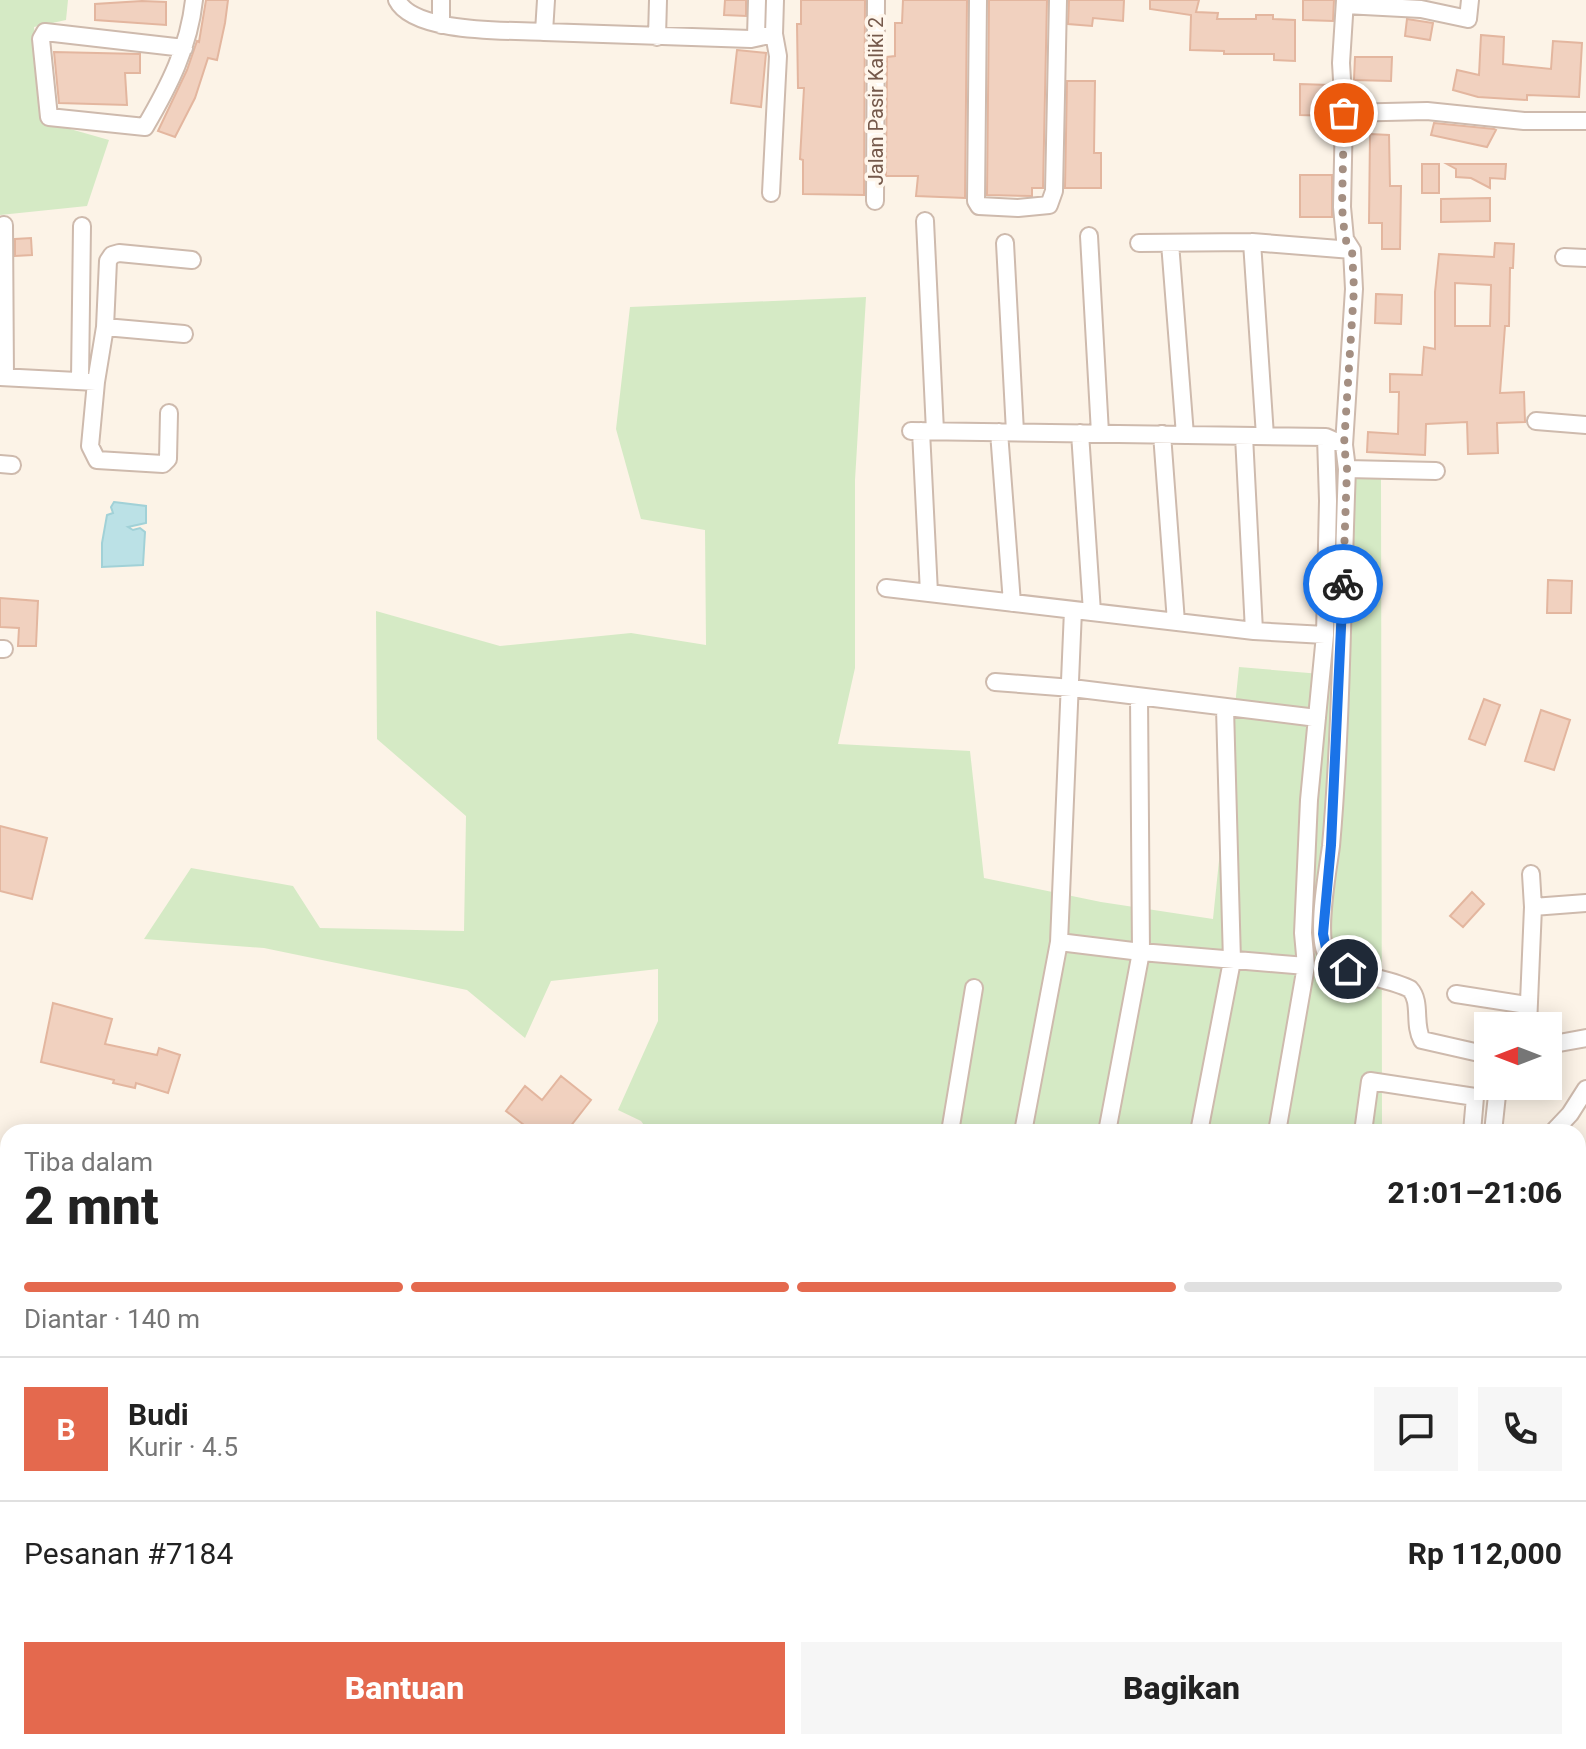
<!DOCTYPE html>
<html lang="id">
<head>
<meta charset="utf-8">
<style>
  :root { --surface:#fff; --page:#f6f6f6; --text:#222; --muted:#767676; --line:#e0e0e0; --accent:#e4694e }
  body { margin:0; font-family:Roboto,sans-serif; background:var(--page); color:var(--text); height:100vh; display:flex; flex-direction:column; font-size:30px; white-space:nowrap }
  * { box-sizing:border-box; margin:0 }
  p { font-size:26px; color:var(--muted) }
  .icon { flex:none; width:44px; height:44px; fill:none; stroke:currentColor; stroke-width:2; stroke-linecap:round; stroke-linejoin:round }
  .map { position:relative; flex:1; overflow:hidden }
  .sheet { position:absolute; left:0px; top:1124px; width:1586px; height:626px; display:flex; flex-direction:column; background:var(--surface); border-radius:24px 24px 0 0; box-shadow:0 4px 20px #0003 }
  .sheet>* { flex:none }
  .needle { width:52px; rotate:270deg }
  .controls { position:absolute; left:1474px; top:1012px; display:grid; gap:16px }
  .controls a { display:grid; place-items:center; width:88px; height:88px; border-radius:0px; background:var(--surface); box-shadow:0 4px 20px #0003; font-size:40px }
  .pin { position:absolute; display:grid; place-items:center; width:68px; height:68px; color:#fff; margin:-34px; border:4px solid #fff; border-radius:50%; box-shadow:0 2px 8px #0007 }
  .courier { position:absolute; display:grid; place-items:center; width:80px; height:80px; margin:-40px; border:6px solid #1a73e8; border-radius:50%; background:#fff; color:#222; box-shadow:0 2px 10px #0007 }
  .summary em { font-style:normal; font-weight:800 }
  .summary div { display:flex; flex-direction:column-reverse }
  .summary { display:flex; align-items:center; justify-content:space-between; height:136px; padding:0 24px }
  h1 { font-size:52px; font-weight:800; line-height:60px }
  .bar { display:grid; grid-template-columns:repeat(4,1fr); gap:12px 8px; align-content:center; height:96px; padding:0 24px }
  .bar i { height:10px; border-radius:6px; background:var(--line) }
  .bar .selected { background:var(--accent) }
  .bar p { grid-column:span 4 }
  .line { display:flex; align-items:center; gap:20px; padding:0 24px; border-top:2px solid var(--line) }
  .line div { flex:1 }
  .round { display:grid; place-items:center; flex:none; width:84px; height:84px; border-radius:0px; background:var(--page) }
  .cta { display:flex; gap:16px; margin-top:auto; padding:16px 24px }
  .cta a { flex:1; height:92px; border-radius:0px; background:var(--accent); color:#fff; font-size:32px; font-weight:800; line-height:92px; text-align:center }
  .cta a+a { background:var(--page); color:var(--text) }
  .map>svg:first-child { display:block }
  .green { fill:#d5eac5 }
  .water { fill:#bbe1e6; stroke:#a1d1d7; stroke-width:2 }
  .building { fill:#f1d1bf; stroke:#e3b69f; stroke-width:2; fill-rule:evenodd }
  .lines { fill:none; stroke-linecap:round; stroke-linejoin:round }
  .street-casing { stroke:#cebaad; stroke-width:20 }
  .street { stroke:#fff; stroke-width:16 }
  .done { stroke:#a48f82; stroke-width:8; stroke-dasharray:0 14.4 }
  .route { stroke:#1a73e8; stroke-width:10 }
  .labels { text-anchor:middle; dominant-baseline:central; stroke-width:7; stroke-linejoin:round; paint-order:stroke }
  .street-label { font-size:20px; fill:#75594b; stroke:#fff7ed }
</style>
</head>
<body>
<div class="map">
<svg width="1586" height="1749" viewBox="0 0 1586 1749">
  <rect width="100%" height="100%" fill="#fcf3e7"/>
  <path class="green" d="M0 0H68L66 20 34 27 42 121 109 140 87 206 0 215Z
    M866 297 855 480V668L838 744 970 751 984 878 1101 902 1213 919 1239 667 1321 674 1327 469 1381 477 1382 1132H649L641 1121 618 1110 658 1021V969L551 981 525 1038 467 990 264 948 144 939 191 868 293 886 320 928 464 931 466 816 377 739 376 611 500 646 631 633 706 645 705 530 641 519 616 429 630 307Z"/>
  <path class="water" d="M114 502 146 506V523L128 527 133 530 140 528 145 532 143 565 102 567V543L107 515 113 513 111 507Z"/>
  <path class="building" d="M206 0H228L225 23 217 60 208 58 195 98 175 137 158 131 187 70 197 41 199 42Z
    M725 0H746V16L724 15Z
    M801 0H865L864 195 803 194V160L800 159 804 88H798L797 24H801Z
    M903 0H967L965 198 916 196 918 176H886L887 57 895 56V23H902Z
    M989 0H1047L1043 188H1032V196L987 195Z
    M1069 0H1124L1123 21 1093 18 1092 26 1068 24Z
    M1150 0H1199L1196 12 1218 13 1217 19H1256V15H1273V19L1295 20V61L1274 60V54H1224V51L1190 50 1191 15 1150 9Z
    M1303 0H1334L1333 21 1303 20Z
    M142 1 166 2V25L95 20V4Z
    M1407 19 1433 23 1430 40 1405 36Z
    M1481 35 1504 37 1503 64 1551 69 1553 41 1582 43 1579 97 1527 95V100L1478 97 1453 90 1457 70 1479 75Z
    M737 50 766 53 761 107 731 103Z
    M54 52 140 54V73H125L127 105 59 103Z
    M1355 57H1392L1391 81 1354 80Z
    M1067 81H1095L1094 153H1101V188H1065Z
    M1300 84 1329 85V116L1300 115Z
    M1434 123 1494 129 1496 130 1487 147 1431 135Z
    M1370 134 1389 135 1390 186H1401L1400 249H1382V223H1369Z
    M1422 164H1439V193H1422Z
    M1447 164H1506L1505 179 1490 178V188L1471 178 1456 177V169Z
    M1300 175H1332V217H1300Z
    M1490 198V221L1441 222V199Z
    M31 238 32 255 15 256V239Z
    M1495 243 1514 244 1513 268H1510L1509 326H1505L1500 393 1524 392 1525 422 1497 423 1498 453 1468 454 1467 422 1426 424 1425 455 1367 452 1368 432 1398 434 1399 392H1390V374L1422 375 1424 347 1435 349V292L1439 254 1494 257ZM1455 283 1491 285 1490 326H1455Z
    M1376 294 1402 295 1401 324 1375 323Z
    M1548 580 1572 581 1571 613H1547Z
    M0 598 38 601 36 646H18L19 628 0 627Z
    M1484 699 1500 705 1485 745 1469 739Z
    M1541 710 1570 720 1554 770 1525 761Z
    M0 826 47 838 32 899 0 891Z
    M1472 892 1484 904 1463 927 1450 916Z
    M53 1003 112 1019 105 1044 157 1055 159 1048 180 1055 168 1093 136 1083 135 1088 113 1083 114 1080 41 1062Z
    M561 1076 591 1100 566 1132H533L506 1111 525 1086 542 1100Z"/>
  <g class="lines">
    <defs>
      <path id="street" d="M397 0C414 34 510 30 544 32L546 0
        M978 0 976 201 979 206 1018 208 1049 205 1054 191 1058 0
        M1345 0 1341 63 1344 113 1342 207 1345 239 1352 250 1354 289 1344 445 1347 469C1342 594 1342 721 1331 846 1328 869 1315 936 1327 955 1340 975 1389 977 1410 989 1422 1002 1413 1024 1422 1040L1488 1055
        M1345 5 1421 9 1468 19 1470 0
        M441 25V0
        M544 32 751 39 774 34 778 56 771 193
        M774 34 775 0
        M657 37 658 0
        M756 37 757 0
        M184 48 45 32 41 39 49 117 145 127C169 86 189 47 194 0
        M1344 113 1427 111 1524 121H1586
        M875 201 876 0
        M925 221 935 431
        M4 225 5 377
        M1089 236 1100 433
        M1252 242 1265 436
        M1005 243 1015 432
        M1139 243 1252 242 1352 250
        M1170 243 1185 435
        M1564 257 1586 258
        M105 327 184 334
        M0 377 96 382 105 327 108 261 112 255 119 253 192 260
        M80 380 82 226
        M96 382 90 446 97 460 163 464 168 459 169 413
        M1536 421 1586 425
        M911 431 1326 437
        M921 431 929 593
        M999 432 1012 603
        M1080 433 1092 612
        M1162 434 1176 622
        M1244 436 1254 631
        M0 464 12 465
        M1347 469 1436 471
        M886 588 1254 631 1325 635
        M1073 610 1059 942 1141 952 1306 966
        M0 649H4
        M995 682 1072 688 1317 718
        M1533 907 1586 903
        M1456 994 1527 1005
        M1528 1026 1533 907 1531 874
        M1548 1045 1586 1038
        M950 1132 974 988
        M1023 1132 1059 942
        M1107 1132 1141 952 1139 697
        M1199 1132 1232 961 1225 708
        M1277 1132 1306 966 1303 933 1309 800 1325 635 1328 501 1326 437 1344 445
        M1363 1132 1370 1081 1475 1097 1472 1132
        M1493 1132 1498 1086
        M1553 1132 1570 1114 1586 1089
        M0 1198 8 1197
        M1578 1309 1586 1310
        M0 1478 8 1479
        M0 1518 8 1516
        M1578 1657H1586
        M1578 1734H1581
        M290 1742 323 1746H328L332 1742
        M861 1742V1749
        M982 1742 990 1749
        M1369 1742 1381 1749
        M120 1749V1742
        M478 1749 480 1742
        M1346 1749 1355 1742
        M1524 1749 1525 1742"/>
    </defs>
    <use href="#street" class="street-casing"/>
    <use href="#street" class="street"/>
  </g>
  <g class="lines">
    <path class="done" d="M1343 584 1347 469 1344 445 1354 289 1352 250 1345 239 1342 207 1344 113"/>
    <path class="route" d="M1343 584 1331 845 1323 934 1328 957 1348 969"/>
  </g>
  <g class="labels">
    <g class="street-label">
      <text transform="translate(876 101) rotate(-90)">Jalan Pasir Kaliki 2</text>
    </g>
  </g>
</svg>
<div class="controls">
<a><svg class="needle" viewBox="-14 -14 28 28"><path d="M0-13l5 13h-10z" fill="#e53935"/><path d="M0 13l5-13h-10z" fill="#767676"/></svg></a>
</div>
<div class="pin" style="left:1344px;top:113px;background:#ea580c"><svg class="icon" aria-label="bag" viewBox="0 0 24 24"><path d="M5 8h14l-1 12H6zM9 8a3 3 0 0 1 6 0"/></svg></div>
<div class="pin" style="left:1348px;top:969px;background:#1f2937"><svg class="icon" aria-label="home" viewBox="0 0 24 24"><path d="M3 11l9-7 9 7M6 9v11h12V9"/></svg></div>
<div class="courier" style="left:1343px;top:584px"><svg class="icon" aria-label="bike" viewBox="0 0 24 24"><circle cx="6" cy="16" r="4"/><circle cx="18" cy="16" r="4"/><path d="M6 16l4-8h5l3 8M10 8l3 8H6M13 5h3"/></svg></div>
<section class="sheet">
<div class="summary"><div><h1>2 mnt</h1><p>Tiba dalam</p></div><em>21:01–21:06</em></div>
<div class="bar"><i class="selected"></i><i class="selected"></i><i class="selected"></i><i></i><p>Diantar · 140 m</p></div>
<div class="line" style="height:144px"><b class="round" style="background:var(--accent);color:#fff">B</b><div><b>Budi</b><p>Kurir · 4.5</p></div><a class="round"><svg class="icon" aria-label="chat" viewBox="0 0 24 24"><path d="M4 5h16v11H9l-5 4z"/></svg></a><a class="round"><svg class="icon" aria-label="phone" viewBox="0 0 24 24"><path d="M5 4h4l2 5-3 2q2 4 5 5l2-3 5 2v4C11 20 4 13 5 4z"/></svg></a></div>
<div class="line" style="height:104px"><div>Pesanan #7184</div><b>Rp 112,000</b></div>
<div class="cta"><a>Bantuan</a><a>Bagikan</a></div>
</section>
</div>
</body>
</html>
